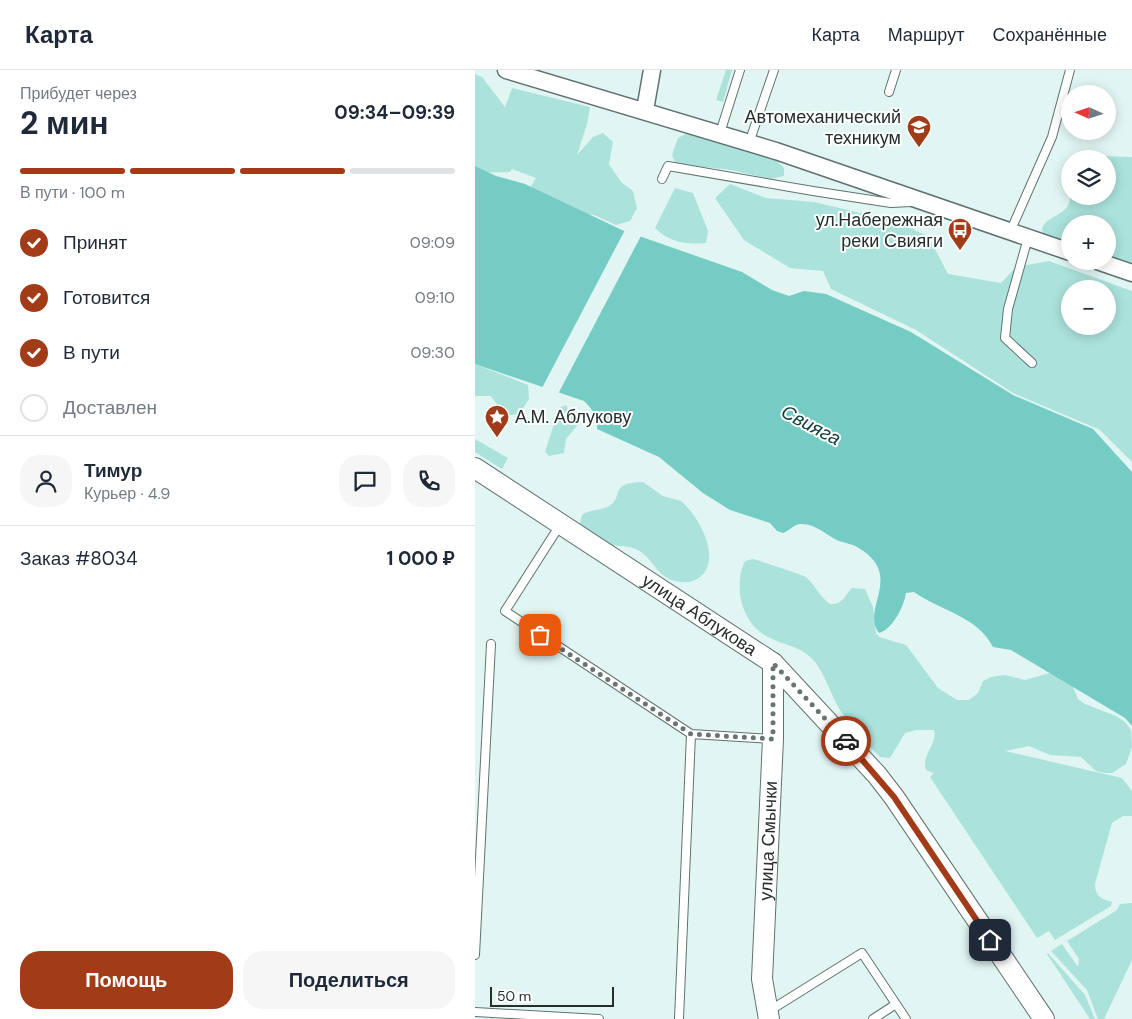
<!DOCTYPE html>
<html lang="ru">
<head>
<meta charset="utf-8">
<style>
  :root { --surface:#fff; --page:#f6f6f7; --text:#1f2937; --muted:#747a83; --line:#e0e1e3; --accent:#a23b18 }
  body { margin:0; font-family:"DM Sans",sans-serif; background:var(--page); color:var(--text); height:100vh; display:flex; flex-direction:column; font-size:19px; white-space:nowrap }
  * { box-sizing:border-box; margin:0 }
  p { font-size:16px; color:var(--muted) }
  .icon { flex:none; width:28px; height:28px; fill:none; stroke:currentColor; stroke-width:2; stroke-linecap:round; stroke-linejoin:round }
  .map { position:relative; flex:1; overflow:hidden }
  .panel { display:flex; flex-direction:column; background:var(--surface); width:475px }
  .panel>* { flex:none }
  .needle { width:32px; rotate:273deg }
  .fabs { position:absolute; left:586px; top:15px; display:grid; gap:10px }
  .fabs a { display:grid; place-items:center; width:55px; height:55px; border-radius:50%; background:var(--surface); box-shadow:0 2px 12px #0003; font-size:25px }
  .scale { position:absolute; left:15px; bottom:12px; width:124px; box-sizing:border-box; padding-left:5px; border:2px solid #262e2d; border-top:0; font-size:14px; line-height:18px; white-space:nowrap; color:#262e2d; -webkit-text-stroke:4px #fbfffe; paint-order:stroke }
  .pin { position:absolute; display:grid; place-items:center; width:42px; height:42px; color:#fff; margin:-21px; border-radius:10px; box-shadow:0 2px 8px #0006 }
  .courier { position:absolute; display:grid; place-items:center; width:50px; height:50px; margin:-25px; border:4px solid #a23b18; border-radius:50%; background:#fff; color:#222; box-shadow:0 1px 6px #0007 }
  .head em { font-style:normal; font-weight:700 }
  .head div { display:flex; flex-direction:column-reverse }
  .head { display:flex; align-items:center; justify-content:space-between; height:85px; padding:0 20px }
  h1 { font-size:32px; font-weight:700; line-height:38px }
  .bar { display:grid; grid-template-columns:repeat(4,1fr); gap:8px 5px; align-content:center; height:60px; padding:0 20px }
  .bar i { height:6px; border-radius:4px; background:var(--line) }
  .bar .selected { background:var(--accent) }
  .bar p { grid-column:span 4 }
  .line { display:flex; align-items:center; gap:12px; padding:0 20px; border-top:1px solid var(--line) }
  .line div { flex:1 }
  .round { display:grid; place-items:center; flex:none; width:52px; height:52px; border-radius:20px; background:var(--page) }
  ol { padding:0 20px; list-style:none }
  li { display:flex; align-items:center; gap:15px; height:55px }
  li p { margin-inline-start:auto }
  li .icon { padding:5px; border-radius:50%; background:var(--accent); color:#fff; stroke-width:4 }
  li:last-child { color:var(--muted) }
  li i { width:28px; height:28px; border:2px solid var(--line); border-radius:50% }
  .action { display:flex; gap:10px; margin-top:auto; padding:10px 20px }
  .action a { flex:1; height:58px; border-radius:20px; background:var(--accent); color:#fff; font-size:20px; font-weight:700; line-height:58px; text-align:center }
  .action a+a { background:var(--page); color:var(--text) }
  header { display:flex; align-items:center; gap:30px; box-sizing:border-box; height:70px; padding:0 25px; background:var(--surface); border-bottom:1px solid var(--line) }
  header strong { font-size:24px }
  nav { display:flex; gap:28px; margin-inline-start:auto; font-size:18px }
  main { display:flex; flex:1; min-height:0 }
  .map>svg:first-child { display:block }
  .green { fill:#abe2dc; fill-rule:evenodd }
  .water { fill:#74ccc4 }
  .pier { fill:#e1f6f3 }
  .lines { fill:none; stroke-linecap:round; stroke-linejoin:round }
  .service-casing { stroke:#607270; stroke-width:10 }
  .minor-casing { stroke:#607270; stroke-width:19 }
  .tertiary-casing { stroke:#607270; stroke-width:22 }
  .service { stroke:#fff; stroke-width:8 }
  .minor { stroke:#fff; stroke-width:16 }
  .tertiary { stroke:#fff; stroke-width:20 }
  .done { stroke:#677472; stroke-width:5; stroke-dasharray:0 9 }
  .route { stroke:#a23b18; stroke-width:6 }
  .labels { text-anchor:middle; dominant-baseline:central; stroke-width:4; stroke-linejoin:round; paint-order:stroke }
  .poi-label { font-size:18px; fill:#262e2d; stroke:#fbfffe; text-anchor:end }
  .street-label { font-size:18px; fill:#262e2d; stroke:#fbfffe }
  .water-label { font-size:19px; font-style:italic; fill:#123c39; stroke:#fbfffe }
</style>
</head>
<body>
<header>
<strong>Карта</strong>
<nav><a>Карта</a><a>Маршрут</a><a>Сохранённые</a></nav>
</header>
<main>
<section class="panel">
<div class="head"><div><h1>2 мин</h1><p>Прибудет через</p></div><em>09:34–09:39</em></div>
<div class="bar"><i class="selected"></i><i class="selected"></i><i class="selected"></i><i></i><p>В пути · 100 m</p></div>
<ol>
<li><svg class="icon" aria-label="check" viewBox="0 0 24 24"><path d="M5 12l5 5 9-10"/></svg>Принят<p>09:09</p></li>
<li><svg class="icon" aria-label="check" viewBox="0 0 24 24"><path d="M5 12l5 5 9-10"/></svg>Готовится<p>09:10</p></li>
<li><svg class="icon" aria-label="check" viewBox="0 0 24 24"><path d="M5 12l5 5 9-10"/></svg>В пути<p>09:30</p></li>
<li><i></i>Доставлен</li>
</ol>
<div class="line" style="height:90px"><a class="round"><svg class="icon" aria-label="person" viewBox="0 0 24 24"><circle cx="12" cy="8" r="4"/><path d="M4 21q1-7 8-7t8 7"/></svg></a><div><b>Тимур</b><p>Курьер · 4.9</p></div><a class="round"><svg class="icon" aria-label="chat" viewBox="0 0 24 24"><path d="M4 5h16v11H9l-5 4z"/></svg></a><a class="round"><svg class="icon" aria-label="phone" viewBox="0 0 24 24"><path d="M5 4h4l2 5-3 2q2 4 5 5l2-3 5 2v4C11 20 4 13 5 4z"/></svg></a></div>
<div class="line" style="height:65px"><div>Заказ #8034</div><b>1 000 ₽</b></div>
<div class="action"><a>Помощь</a><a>Поделиться</a></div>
</section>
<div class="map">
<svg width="657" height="949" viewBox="0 0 657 949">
  <rect width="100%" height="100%" fill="#e1f6f3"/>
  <path class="green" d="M251 0H257L248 32 241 30Z
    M0 4 7 7 30 37 37 18 115 37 112 54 102 85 118 67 128 63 138 72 134 94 146 112 158 121 162 138 155 151 141 155 119 145 88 140 74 132 56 116 61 108 37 99 35 102 0 103Z
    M214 62C239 70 294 79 309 98V106L296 109 256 100 201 94 197 85 203 68Z
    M626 86 657 87V198L633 189 632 154H595V185L570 168 567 159C572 144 595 146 595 127L591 122 589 113 595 105V126H632V89H622Z
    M255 114 291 128 339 132 419 151 453 166 473 204 526 213 541 197 574 191 657 221V392L625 360 538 323 441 260 356 219 348 201 315 198 269 170 240 128ZM595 219H632V256H595Z
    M200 118 218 123 233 161 231 173C211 175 194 172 180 158Z
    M0 294 53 315 54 329 44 344 30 346 16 326H0Z
    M91 335 94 341 92 349 105 343 108 346 107 350 91 369 89 383 74 386 70 382 84 338Z
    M0 369 33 388 27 399 0 382Z
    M168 412 188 426 206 431C223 445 248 489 225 507 220 511 214 513 207 512 181 510 181 490 163 480 154 475 143 477 133 474 123 472 113 462 104 457L107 445C115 439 126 441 134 436 150 427 132 413 168 412Z
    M278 489C283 490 328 505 331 507 340 515 345 527 355 534 368 535 369 526 377 518L390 519 398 537 401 563 404 567 431 575 463 618 482 630H494L503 623 508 611 516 607 530 605 550 610 578 602 595 610 603 629 610 634 641 646 650 652 656 660 657 677 651 694 637 703H629L621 701 606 687 575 685 554 676 530 681 647 708 657 721V746H648L637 753 620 814C620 826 626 829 637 832L636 836 580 870 574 861 562 868 455 707 459 703 451 700C446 684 463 675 459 660H441L430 663 415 688 405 687C391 673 376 656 365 640 356 625 351 606 340 592 326 575 309 576 291 566 266 552 258 515 270 491Z
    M657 833V890L629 949H623L612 920 576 881 587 874 603 897 604 889 592 871 642 840 645 834Z
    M573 883 610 925 620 949H615L572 884Z"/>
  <path class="water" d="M0 96 21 106 50 114 147 160 267 202 297 220 314 226 329 221 351 224 436 262 538 325 618 359 657 402V656L650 648 536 580 518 577C502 546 466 541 439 522L431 523C429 536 418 559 404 563 385 538 431 505 382 477 377 474 370 473 364 471 351 465 340 453 325 454 318 455 314 461 308 463L302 461 295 453 255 440 228 423 184 387 122 359C123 347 117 339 109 331L0 294Z"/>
  <path class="pier" d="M151 158 167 164 82 326 67 318Z"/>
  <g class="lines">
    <defs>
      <path id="service" d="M414 22 421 0
        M245 63 265 0
        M274 73 299 0
        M187 109 193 96 338 121 416 133 436 132
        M535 162 577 67 595 0
        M553 168 533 239 530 268 557 293
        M85 455 30 541 216 664 296 669
        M0 885 16 574
        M294 941 387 883 431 949
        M0 942 124 949
        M204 949 216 664
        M398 949 421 934"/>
      <path id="minor" d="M31 0 301 81 595 182
        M170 40 177 0
        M622 191 657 203"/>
      <g id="tertiary">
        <path id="s1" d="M0 398 298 593 402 705 419 727 569 949"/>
        <path id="s2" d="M294 949 287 909 298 669V593"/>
      </g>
    </defs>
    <use href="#service" class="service-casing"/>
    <use href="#minor" class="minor-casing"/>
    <use href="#tertiary" class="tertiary-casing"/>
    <use href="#service" class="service"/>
    <use href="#minor" class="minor"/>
    <use href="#tertiary" class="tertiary"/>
  </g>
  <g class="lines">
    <path class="done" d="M65 565 216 664 298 669V593L371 671"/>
    <path class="route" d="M371 671 419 727 515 870"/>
  </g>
  <defs>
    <symbol id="university-pin" viewBox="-11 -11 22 30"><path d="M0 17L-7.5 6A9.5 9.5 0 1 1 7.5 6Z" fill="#a23b18" stroke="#fbfffe"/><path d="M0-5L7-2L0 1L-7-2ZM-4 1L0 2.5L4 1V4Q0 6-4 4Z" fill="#fff"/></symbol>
    <symbol id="bus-pin" viewBox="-11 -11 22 30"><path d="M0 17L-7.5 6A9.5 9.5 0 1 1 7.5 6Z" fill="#a23b18" stroke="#fbfffe"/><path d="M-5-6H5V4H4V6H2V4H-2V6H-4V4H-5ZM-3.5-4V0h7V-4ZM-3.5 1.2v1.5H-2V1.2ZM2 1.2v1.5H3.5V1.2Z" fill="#fff"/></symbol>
    <symbol id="sight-pin" viewBox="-11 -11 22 30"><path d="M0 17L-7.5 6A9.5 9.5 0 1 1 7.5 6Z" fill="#a23b18" stroke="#fbfffe"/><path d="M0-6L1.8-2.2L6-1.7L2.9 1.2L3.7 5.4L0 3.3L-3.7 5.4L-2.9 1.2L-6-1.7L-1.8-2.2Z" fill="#fff"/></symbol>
  </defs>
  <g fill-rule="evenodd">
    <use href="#university-pin" x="430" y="43" width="28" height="38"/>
    <use href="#bus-pin" x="471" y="146" width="28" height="38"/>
    <use href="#sight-pin" x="8" y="333" width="28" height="38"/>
  </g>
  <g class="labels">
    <g class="poi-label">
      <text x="426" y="47">Автомеханический<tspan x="426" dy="21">техникум</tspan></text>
      <text x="468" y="150">ул.Набережная<tspan x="468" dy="21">реки Свияги</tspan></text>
      <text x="40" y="347" text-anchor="start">А.М. Аблукову</text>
    </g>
    <g class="street-label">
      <text stroke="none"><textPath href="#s1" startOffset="268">улица Аблукова</textPath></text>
      <text stroke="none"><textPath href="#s2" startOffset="179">улица Смычки</textPath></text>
    </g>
    <g class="water-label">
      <text transform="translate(336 355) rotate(28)">Свияга</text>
    </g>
  </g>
</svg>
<div class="fabs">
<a><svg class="needle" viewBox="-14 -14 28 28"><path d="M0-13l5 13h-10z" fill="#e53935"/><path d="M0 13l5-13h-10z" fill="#747a83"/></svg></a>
<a><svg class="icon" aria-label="layers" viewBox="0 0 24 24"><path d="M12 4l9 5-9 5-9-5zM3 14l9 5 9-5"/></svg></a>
<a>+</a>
<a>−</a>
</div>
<div class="scale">50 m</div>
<div class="pin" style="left:65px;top:565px;background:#ea580c"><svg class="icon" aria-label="bag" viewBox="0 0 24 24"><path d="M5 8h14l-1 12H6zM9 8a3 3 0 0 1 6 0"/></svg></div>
<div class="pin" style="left:515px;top:870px;background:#1f2937"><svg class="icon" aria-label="home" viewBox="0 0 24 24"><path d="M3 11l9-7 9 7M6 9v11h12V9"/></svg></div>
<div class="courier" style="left:371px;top:671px"><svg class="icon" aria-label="car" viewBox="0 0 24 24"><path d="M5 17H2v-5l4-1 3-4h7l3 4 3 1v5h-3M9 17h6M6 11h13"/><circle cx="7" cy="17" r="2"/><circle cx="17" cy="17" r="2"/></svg></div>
</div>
</main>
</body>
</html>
